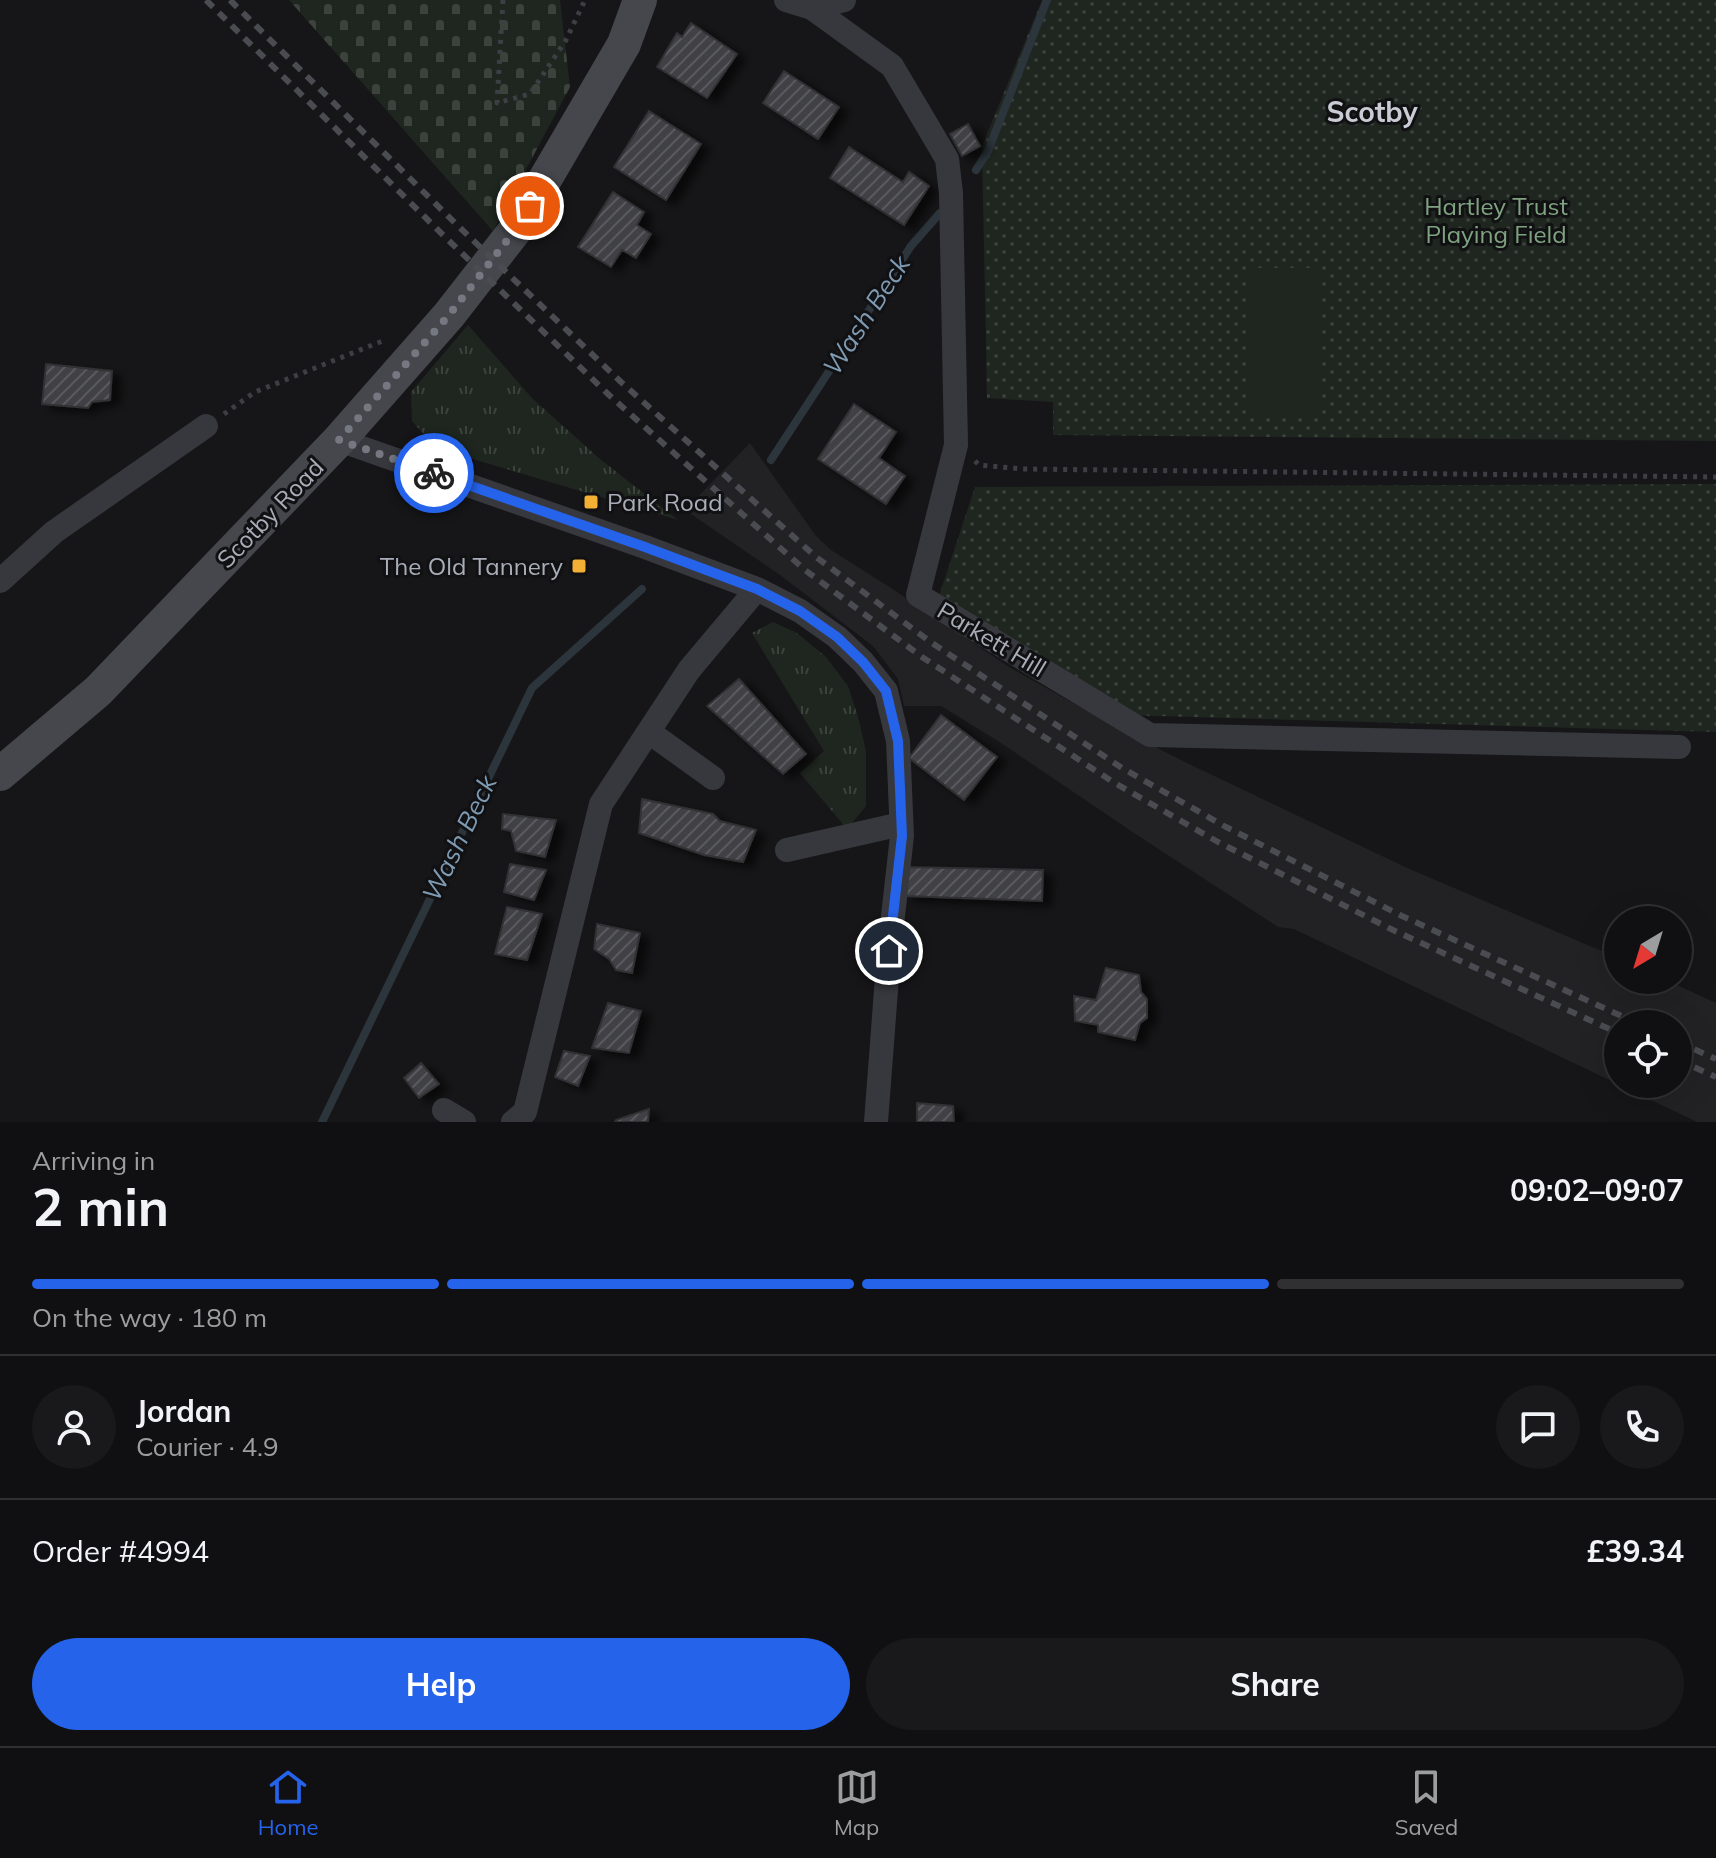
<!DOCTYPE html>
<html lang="en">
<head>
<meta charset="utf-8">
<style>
  :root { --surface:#101012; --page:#19191b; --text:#f1f3f6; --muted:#9c9d9f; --line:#303032; --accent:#2563eb }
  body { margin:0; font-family:Mulish,sans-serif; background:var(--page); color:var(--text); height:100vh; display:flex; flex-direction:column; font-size:30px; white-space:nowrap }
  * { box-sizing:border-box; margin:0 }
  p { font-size:26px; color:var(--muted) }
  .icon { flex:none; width:44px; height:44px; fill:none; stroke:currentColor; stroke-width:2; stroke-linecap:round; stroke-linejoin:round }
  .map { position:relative; height:1122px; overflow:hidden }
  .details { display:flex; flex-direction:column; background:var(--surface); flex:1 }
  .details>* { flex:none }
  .needle { width:52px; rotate:218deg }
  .tools { position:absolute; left:1604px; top:906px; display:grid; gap:16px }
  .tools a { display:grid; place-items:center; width:88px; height:88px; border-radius:50%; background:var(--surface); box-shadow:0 8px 32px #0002,0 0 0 2px var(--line); font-size:40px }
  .pin { position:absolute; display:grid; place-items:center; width:68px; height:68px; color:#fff; margin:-34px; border:4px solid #fff; border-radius:50%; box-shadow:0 2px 8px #0007 }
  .courier { position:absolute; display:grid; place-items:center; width:80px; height:80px; margin:-40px; border:6px solid #2563eb; border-radius:50%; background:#fff; color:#222; box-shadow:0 2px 10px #0007 }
  .headline em { font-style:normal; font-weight:700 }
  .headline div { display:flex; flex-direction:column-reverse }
  .headline { display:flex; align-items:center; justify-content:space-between; height:136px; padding:0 32px }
  h1 { font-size:52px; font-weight:700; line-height:60px }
  .bar { display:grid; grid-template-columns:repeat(4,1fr); gap:12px 8px; align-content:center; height:96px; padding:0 32px }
  .bar i { height:10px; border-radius:6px; background:var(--line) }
  .bar .active { background:var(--accent) }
  .bar p { grid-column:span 4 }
  .line { display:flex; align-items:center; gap:20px; padding:0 32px; border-top:2px solid var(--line) }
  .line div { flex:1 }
  .round { display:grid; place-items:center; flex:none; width:84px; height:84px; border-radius:42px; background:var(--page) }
  .button { display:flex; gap:16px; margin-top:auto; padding:16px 32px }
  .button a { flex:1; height:92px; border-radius:48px; background:var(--accent); color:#fff; font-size:32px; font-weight:700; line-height:92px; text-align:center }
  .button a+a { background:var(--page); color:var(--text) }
  .dock { display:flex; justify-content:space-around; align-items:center; height:112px; border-top:2px solid var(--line); background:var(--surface); font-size:22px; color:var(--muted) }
  .dock a { display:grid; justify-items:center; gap:4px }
  .dock .active { color:var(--accent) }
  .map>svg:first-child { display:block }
  .built { fill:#222225; fill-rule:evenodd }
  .grass { fill:url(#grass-tufts) }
  .cemetery { fill:url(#cemetery-stones) }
  .park { fill:url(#park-dots) }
  .pitch { fill:#1e261f }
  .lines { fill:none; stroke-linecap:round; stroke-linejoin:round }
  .stream { stroke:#2c353c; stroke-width:8 }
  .building { fill:url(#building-hatch); stroke:#303034; stroke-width:2; filter:url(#shadow) }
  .path { stroke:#3d3f44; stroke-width:5; stroke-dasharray:4 6; stroke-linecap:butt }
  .street { stroke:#37383d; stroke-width:24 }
  .secondary { stroke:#45474d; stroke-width:34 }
  .rail { stroke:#4a4c52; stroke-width:6; stroke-dasharray:10 8; stroke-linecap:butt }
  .done { stroke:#757880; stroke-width:8; stroke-dasharray:0 14.4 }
  .route { stroke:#2563eb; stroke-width:10 }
  .poi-dot { fill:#f2b134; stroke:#111113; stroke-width:3 }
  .labels { text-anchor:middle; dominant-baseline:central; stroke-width:6; stroke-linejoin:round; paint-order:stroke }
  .park-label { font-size:24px; fill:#7fa381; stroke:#111113 }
  .poi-label { font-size:24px; fill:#a8adb8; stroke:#111113; text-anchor:start }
  .street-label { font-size:24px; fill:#a8adb8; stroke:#111113 }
  .water-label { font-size:26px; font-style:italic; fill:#7f9bb3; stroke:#111113 }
  .quarter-label { font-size:28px; font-weight:bold; fill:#c9ccd4; stroke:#111113 }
</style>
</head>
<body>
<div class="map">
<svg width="1716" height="1122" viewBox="0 0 1716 1122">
  <defs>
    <pattern id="grass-tufts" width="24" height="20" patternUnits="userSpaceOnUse" patternTransform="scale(2)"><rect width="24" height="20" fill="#1e261f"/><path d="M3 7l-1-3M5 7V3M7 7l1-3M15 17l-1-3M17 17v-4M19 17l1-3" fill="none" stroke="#3c433d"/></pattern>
    <pattern id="cemetery-stones" width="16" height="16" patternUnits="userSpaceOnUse" patternTransform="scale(2)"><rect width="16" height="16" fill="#1e261f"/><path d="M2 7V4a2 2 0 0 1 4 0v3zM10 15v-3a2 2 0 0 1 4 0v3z" fill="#3c433d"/></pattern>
    <pattern id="park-dots" width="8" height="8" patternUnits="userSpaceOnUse" patternTransform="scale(2)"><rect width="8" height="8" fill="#1e261f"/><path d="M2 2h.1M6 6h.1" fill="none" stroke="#3c433d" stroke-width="1.8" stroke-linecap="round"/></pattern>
    <pattern id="building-hatch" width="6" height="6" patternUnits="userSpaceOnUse" patternTransform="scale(2)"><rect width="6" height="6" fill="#404145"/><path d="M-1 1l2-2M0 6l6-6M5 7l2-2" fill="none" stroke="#595a5e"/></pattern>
    <filter id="shadow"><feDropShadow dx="9" dy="5" stdDeviation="4" flood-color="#0009"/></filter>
  </defs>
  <rect width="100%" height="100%" fill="#161618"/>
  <path class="built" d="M750 443 816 536 831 550 891 588 1009 667 1116 727 1183 761 1405 867 1618 958V980H1666L1716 1003V1122H1697L1294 929 1278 927 1134 833 998 741 941 706H904L898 679 873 646 780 575 685 510ZM1618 1024H1678V1084H1618Z"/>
  <path class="grass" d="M468 325 532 398 600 459 678 520 476 460 429 440 412 421 411 392Z
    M773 622 797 633 826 657 848 686 858 717 866 751V806L847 829 800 773 824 751 752 633Z"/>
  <path class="cemetery" d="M289 0H560L570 87 493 231Z"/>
  <path class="park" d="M1042 0H1716V441L1053 435V402L987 398 982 146Z
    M1716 484V732L1123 715 938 599 975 487Z"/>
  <path class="pitch" d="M1246 268H1320V414L1246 415Z"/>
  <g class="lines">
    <path class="stream" d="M976 170 988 151 1047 0
      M771 460 911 246 940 213
      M322 1122 532 688 642 589"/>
  </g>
  <path class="building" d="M691 23 737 54 707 98 657 67 677 33 682 37Z
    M784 71 839 107 818 139 763 103Z
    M649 111 701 144 666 200 614 167Z
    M968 124 980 146 962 156 950 134Z
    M849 147 903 182 909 172 929 186 904 225 830 178Z
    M613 192 644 212 637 225 651 234 636 258 622 250 611 267 578 247Z
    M46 364 112 371 110 400 92 402 88 408 42 404Z
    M854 404 896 432 879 458 905 476 886 504 818 459Z
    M739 679 806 754 783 774 707 706Z
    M941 715 997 757 964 800 909 758Z
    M642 799 713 814 720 821 756 830 743 862 704 855 639 833Z
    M503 814 556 820 545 857 516 851 511 831 502 829Z
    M510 864 546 870 534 900 504 892Z
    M905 867 1043 870 1042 901 905 896Z
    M507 907 542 914 527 960 495 954Z
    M597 924 640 933 632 973 616 970 609 959 594 949Z
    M1106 968 1139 975 1141 992 1147 999V1018L1140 1023 1135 1040 1098 1032V1025L1075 1021 1074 996 1096 1000Z
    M608 1003 641 1011 629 1053 592 1048Z
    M564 1051 590 1056 578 1086 555 1077Z
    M421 1063 439 1084 419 1098 404 1078Z
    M917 1103 953 1106 954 1122H917Z
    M649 1109 648 1122H615L616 1120Z"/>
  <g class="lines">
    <path class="path" d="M503 0 497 103 530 94 566 40 585 0
      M224 414 255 392 385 340
      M975 461 979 465 1023 469 1716 477"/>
    <path class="street" d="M786 0 812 8 892 66 947 159 951 193 956 445 918 595 1150 735 1679 747
      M812 8 844 0
      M339 440 645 547 757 589 800 611 837 637 863 662 886 691 898 741 902 836 889 951 876 1122
      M0 581 54 532 206 426
      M649 732 713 778
      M787 850 901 824
      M444 1110 464 1122
      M513 1122 525 1112 601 804 689 670 757 589"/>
    <path class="secondary" d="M0 774 98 691 339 440 449 315 516 229 624 44 640 0"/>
    <path class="rail" d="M206 0 443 235 609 395 805 570 922 657 1113 782 1218 842 1395 931 1618 1033
      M230 0 455 223 621 382 816 557 932 643 1122 768 1226 827 1402 916 1639 1024
      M1678 1042 1716 1059
      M1678 1060 1716 1077"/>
  </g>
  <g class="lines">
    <path class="done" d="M434 473 339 440 449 315 516 229 530 206"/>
    <path class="route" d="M434 473 645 547 757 589 800 611 837 637 863 662 886 691 898 741 902 836 889 951"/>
  </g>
  <g class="poi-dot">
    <rect x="583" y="494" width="16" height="16" rx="4"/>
    <rect x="571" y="558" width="16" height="16" rx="4"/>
  </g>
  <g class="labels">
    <g class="park-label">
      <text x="1496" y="206">Hartley Trust<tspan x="1496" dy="28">Playing Field</tspan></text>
    </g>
    <g class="poi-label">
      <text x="607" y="502">Park Road</text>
      <text x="563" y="566" text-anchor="end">The Old Tannery</text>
    </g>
    <g class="street-label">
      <text transform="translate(270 513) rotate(-46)">Scotby Road</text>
      <text transform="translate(992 639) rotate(31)">Parkett Hill</text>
    </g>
    <g class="water-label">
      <text transform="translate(866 315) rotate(-57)">Wash Beck</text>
      <text transform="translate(459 838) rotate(-64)">Wash Beck</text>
    </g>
    <g class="quarter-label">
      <text x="1372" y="111">Scotby</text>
    </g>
  </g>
</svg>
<div class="tools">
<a><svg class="needle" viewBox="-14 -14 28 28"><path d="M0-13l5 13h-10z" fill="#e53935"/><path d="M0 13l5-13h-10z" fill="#9c9d9f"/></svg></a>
<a><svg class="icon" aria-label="locate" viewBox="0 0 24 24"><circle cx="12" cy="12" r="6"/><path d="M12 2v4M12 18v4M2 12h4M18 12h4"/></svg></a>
</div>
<div class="pin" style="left:530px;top:206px;background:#ea580c"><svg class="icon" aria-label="bag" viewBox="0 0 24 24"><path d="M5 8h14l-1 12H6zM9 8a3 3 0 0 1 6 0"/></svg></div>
<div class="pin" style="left:889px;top:951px;background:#1f2937"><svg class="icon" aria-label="home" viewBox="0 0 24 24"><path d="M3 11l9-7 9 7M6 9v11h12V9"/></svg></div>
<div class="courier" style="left:434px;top:473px"><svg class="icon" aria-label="bike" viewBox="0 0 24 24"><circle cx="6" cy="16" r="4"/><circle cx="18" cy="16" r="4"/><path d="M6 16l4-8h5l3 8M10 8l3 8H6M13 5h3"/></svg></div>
</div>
<section class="details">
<div class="headline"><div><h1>2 min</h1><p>Arriving in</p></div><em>09:02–09:07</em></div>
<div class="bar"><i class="active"></i><i class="active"></i><i class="active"></i><i></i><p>On the way · 180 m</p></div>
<div class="line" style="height:144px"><a class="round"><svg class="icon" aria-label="person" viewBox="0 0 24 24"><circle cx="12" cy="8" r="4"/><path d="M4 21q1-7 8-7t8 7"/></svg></a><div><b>Jordan</b><p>Courier · 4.9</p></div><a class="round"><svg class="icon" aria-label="chat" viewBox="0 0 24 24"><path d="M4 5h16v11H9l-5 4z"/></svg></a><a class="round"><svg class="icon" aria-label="phone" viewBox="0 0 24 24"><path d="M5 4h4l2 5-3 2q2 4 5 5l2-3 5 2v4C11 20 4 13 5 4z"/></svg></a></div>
<div class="line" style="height:104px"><div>Order #4994</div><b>£39.34</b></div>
<div class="button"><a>Help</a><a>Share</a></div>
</section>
<nav class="dock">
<a class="active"><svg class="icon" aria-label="home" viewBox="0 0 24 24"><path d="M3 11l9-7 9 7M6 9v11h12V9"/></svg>Home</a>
<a><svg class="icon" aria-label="map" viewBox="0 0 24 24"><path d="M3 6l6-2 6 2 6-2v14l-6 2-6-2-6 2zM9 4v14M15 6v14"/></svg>Map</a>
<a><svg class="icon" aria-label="saved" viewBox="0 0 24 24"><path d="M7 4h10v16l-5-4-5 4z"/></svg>Saved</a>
</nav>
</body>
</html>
